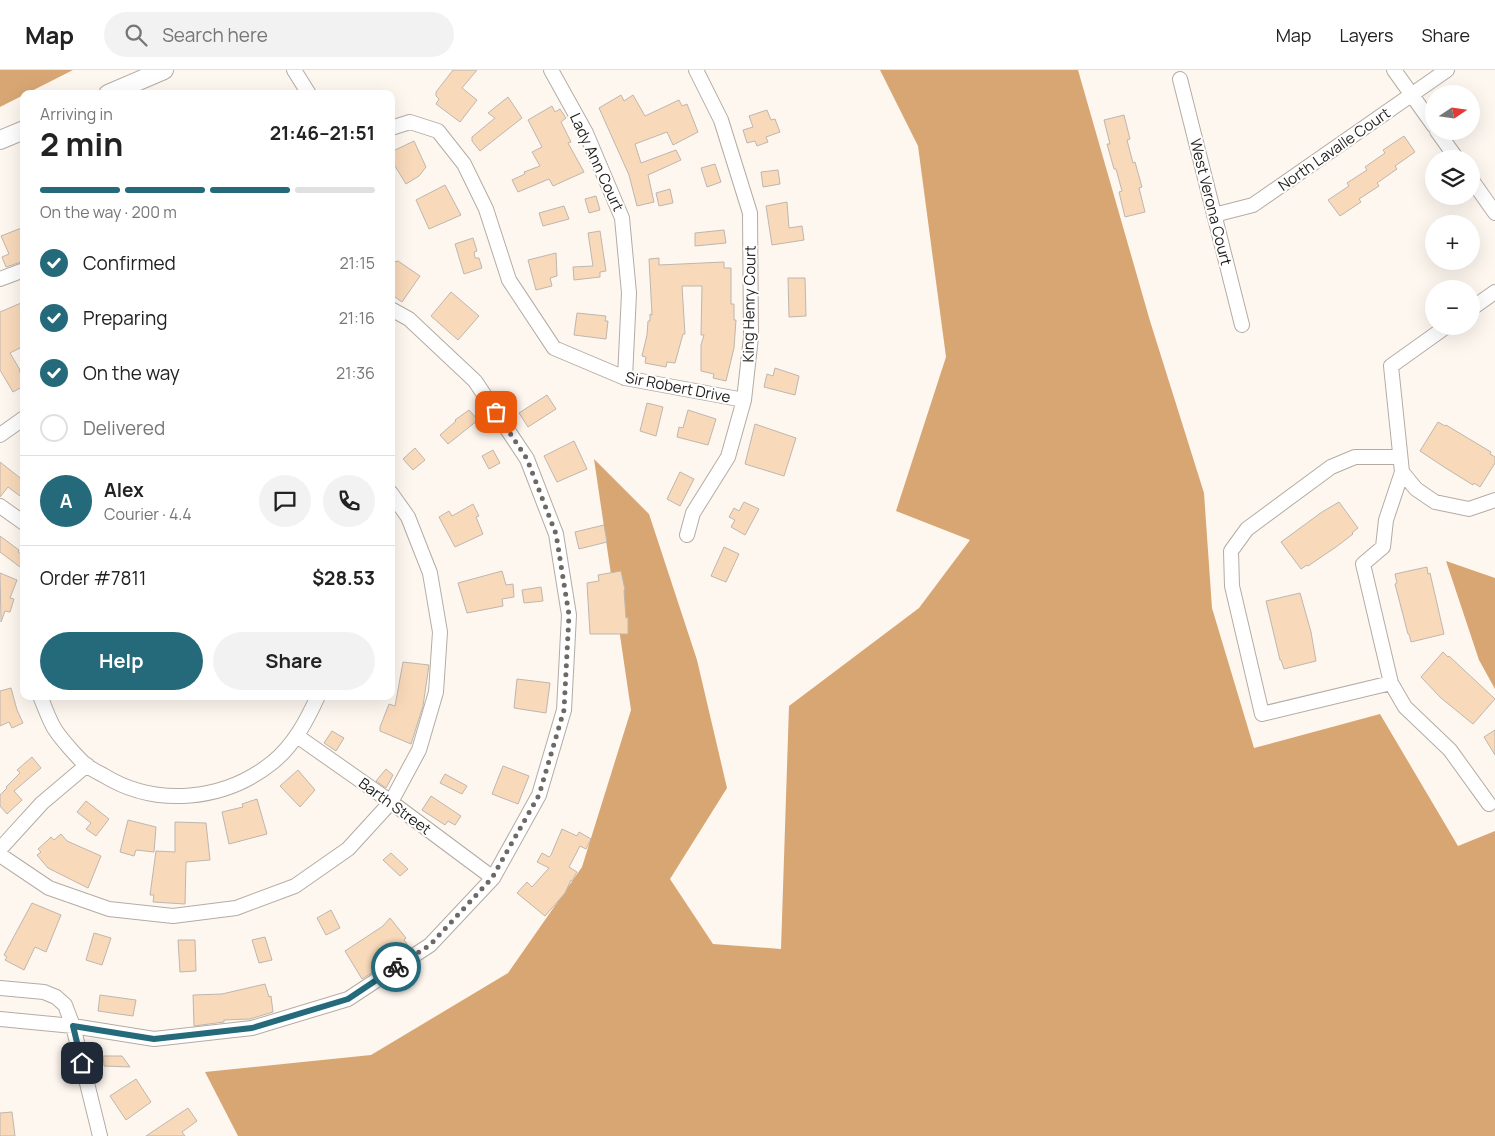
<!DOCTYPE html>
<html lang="en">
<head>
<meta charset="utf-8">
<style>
  :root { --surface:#fff; --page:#f2f2f2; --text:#222; --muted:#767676; --line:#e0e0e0; --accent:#256a7b }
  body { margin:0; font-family:Manrope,sans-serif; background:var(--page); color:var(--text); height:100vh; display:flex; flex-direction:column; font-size:19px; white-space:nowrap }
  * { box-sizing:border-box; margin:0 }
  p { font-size:16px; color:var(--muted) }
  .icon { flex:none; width:28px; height:28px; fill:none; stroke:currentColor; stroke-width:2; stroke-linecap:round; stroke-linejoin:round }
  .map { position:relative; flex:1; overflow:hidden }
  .panel { position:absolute; left:20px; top:20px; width:375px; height:610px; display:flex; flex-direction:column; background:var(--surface); border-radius:10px; box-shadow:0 5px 20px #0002 }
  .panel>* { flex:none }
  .needle { width:32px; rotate:77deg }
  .controls { position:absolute; left:1425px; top:15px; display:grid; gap:10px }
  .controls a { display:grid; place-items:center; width:55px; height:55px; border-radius:50%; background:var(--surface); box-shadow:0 5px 20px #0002; font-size:25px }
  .pin { position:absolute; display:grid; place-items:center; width:42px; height:42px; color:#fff; margin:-21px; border-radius:10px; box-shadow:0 2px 8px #0006 }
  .courier { position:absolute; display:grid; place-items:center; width:50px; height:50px; margin:-25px; border:4px solid #256a7b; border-radius:50%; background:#fff; color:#222; box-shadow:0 1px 6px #0007 }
  .overview em { font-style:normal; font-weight:700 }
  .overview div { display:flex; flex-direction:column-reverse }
  .overview { display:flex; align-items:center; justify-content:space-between; height:85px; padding:0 20px }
  h1 { font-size:32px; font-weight:700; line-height:38px }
  .bar { display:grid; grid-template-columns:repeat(4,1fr); gap:8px 5px; align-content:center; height:60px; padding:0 20px }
  .bar i { height:6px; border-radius:4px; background:var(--line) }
  .bar .active { background:var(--accent) }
  .bar p { grid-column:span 4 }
  .line { display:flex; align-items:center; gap:12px; padding:0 20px; border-top:1px solid var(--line) }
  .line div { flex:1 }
  .round { display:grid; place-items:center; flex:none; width:52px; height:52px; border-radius:26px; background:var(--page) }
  ol { padding:0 20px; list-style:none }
  li { display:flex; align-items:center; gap:15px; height:55px }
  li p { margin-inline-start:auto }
  li .icon { padding:5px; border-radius:50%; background:var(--accent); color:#fff; stroke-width:4 }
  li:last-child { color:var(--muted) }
  li i { width:28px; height:28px; border:2px solid var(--line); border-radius:50% }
  .action { display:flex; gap:10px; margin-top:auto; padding:10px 20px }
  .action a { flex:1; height:58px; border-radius:30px; background:var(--accent); color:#fff; font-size:20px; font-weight:700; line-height:58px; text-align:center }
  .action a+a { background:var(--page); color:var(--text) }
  header { display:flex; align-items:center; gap:30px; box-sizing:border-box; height:70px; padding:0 25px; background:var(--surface); border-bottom:1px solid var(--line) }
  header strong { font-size:24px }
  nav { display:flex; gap:28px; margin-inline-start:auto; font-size:18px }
  .search { width:350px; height:45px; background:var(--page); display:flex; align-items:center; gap:12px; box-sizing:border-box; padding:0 18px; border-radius:28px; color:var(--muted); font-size:19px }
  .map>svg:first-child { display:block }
  .forest { fill:#d7a673 }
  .building { fill:#f8d9ba; stroke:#bfb6ae }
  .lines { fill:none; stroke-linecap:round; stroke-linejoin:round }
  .minor-casing { stroke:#b4aca4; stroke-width:16 }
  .major-casing { stroke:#b4aca4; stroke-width:20 }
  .minor { stroke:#fff; stroke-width:14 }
  .major { stroke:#fff; stroke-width:18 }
  .done { stroke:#6e6965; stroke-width:5; stroke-dasharray:0 9 }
  .route { stroke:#256a7b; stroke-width:6 }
  .labels { text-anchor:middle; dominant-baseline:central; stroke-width:4; stroke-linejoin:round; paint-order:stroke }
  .street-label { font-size:15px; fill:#201d1a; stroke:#fff }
</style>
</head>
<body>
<header>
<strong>Map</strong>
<div class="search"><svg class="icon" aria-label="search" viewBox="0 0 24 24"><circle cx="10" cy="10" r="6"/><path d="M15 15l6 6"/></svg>Search here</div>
<nav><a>Map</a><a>Layers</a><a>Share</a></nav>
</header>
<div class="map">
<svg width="1495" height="1066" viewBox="0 0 1495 1066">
  <rect width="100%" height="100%" fill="#fef7f0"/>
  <path class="forest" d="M0 0H73L0 37Z
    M880 0H1078L1150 251 1204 423 1212 538 1254 678 1380 644 1458 776 1495 761V1066H238L205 1002 371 985 508 903 582 797 631 640 594 389 649 444 697 590 727 718 670 809 713 874 781 879 789 636 919 538 970 470 896 441 946 287 918 76Z
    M1446 491 1495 508V619L1479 590Z"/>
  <path class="building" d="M453 0H477L462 18 477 30 460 52 436 34 439 29 436 26V22Z
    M621 25 624 31 633 25 645 46 679 30 682 36 687 34 698 62 673 75 667 62 635 74 641 93 676 80 681 90 648 105 654 132 637 136 629 105 599 38Z
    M508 27 522 48 480 81 472 71V67L495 48 488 43Z
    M552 36 555 42 560 39 566 48 561 52 571 72 568 73 584 102 553 116 549 109 518 122 512 110 525 104 524 102 540 96 532 82 542 77 528 50Z
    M767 40 771 50 775 49 780 62 766 67 768 72 757 76 755 71 747 73 743 60 753 57 749 46Z
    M1124 45 1130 69 1127 70 1133 93 1135 92 1142 117 1139 118 1145 142 1125 147 1119 122 1122 121 1116 99H1114L1107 74H1110L1104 50Z
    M1404 66 1415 82 1395 96 1397 99 1377 113 1379 116 1359 129 1361 132 1340 146 1328 130 1349 116 1347 113 1367 100 1365 97 1385 83 1383 80Z
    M414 71 426 97 419 106 406 114 395 96 391 98V82Z
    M715 94 721 112 707 117 701 98Z
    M778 100 780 114 763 117 761 102Z
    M445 115 461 145 429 159 416 130Z
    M670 119 673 133 659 136 656 123Z
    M596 126 600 140 589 143 585 129Z
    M787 132 789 158 802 156 804 170 772 175 766 136Z
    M564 136 569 149 543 156 539 143Z
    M24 157V191L6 197 2 187 9 184 1 166Z
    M724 160 726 173 695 176V163Z
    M600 161 606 201 600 202V207L574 210 573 197 593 196 588 163Z
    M473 168 477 181 474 182 475 188H479L482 198 464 204 455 174Z
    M556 183 557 206 550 208 552 216 536 220 528 190Z
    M659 188V195L724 192V198H731V234H734V250H736L734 278 726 311 713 308 714 304 701 301V275L704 265H701L702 216H682L685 264H683L675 293 667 292 666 297 645 293 646 287 642 286 647 265 648 251H650V244L652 245 649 189Z
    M398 191 420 206 402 232 391 224V193Z
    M788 208H805L806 246 789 247Z
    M451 222 479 246 458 270 431 246Z
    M21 233 24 239V276L10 283 20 300 19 301 24 310V316L13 322 0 300V242Z
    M577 243 606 246 605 251H608L606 269 574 265Z
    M775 298 799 306 795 325 764 317 767 304 773 306Z
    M547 325 556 339 528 357 519 343Z
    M647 333 663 337 656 366 640 361Z
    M469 340 478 350 448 374 440 365 456 351 455 350Z
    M688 340 716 349 708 375 677 367 679 357 683 358Z
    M1438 352 1445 356 1446 355 1491 382 1490 384 1495 387V393L1480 417 1474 413 1473 415 1444 397 1420 381Z
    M755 354 796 368 784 406 745 394Z
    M574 371 587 399 557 412 544 386Z
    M415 378 425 390 413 400 403 389Z
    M493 380 500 393 489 399 482 386Z
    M0 392 24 411V421L20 426 8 417 0 427Z
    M680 402 694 409 680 436 667 429Z
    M744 432 759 439 745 465 731 457 735 450 729 447 734 438 739 441Z
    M1339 432 1358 458 1352 463 1353 464 1336 477 1308 496 1307 495 1301 499 1281 472 1322 442Z
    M473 434 479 446 476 447 483 464 455 477 439 447 449 441 452 446Z
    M604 455 607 472 579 479 575 462Z
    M0 466 19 480 18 482 24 487V500L0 482Z
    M724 477 739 484 726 512 711 506Z
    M1427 497 1428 504 1430 503 1444 564 1411 572 1409 564H1408L1395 514 1397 513 1395 504Z
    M502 501 506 515 513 514 514 527 502 529 503 536 467 543 458 513Z
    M621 501 625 520H624L626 548 628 547V564H590L587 513 599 511 598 505Z
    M0 503 17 510 10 528 14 529 10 542 5 541 1 552Z
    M541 517 543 531 524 533 522 520Z
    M1300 523 1311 562 1316 591 1284 599 1281 590H1280L1266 531Z
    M1443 582 1448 587 1449 586 1495 629 1473 654 1441 628 1421 607Z
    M403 592 429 595 423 636 411 674 380 661V657L389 634 395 636Z
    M517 609 550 613 546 643 514 638Z
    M11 618 17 640 23 653 12 658 9 652 0 656V621Z
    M1495 660V685L1484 667Z
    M332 661 344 668 336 681 324 673Z
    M32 687 41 698 14 721 22 730 7 744 0 736V725L7 718 6 717 20 703 17 700Z
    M503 696 529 706 518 734 492 724Z
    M386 699 393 705 386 718 376 711Z
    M298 700 315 720 300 737 280 716Z
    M445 704 467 716 462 724 440 713Z
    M431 726 461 746 455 755 448 751 445 755 422 740Z
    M257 729 267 764 229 774 222 742 243 737 242 734Z
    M86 731 109 749 96 766 86 759 91 753 77 742Z
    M128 750 156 757 154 782 136 780 134 786 120 782Z
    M175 752 206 753 210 790 186 792 185 834 153 832 154 825H150L156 781 175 782Z
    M562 759 577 766 579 762 591 769 586 779 580 776 569 797 577 802 572 811 571 810 565 823 545 846 517 823 527 812 532 817 549 798 537 792 542 783 549 787 551 785Z
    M61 764 67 771 101 786 88 818 48 798 37 785 41 782 38 779 47 771 51 767 54 770Z
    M391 783 408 799 400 806 383 790Z
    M32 833 61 845 46 882 35 877 24 900 5 890 7 887 4 885Z
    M331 840 340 858 326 865 317 848Z
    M390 848 406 868 404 870 410 878 362 909 345 881 383 856Z
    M94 863 111 868 102 895 86 890Z
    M265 867 272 890 259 893 252 870Z
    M178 870H195L196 901 180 902Z
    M265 914 269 927 271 926 273 942 250 949 224 950V952L194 956 193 925 222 924Z
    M100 925 136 930 133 946 98 941Z
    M103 986H122L130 997 104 996Z
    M136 1009 151 1032 126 1050 110 1026Z
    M188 1038 197 1051 182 1062 185 1066H146Z
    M12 1042 15 1066H0V1043Z"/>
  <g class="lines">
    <defs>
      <path id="minor" d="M294 0 309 24
        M551 0 586 63 622 148 629 223 625 308
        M1394 0 1434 56
        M1180 9 1242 255
        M391 58 410 52 438 61 464 94 486 139 509 210 554 278 625 308 744 330
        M1437 61 1457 89
        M1471 109 1495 143
        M1214 145 1253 135 1447 0
        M0 209 24 200
        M1471 239 1495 222
        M1447 256 1391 296 1402 402 1416 419 1435 432 1469 439 1495 430
        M0 365 24 348
        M1402 402 1386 450 1383 477 1363 494 1391 613 1405 637 1450 680 1489 734
        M0 436 24 453
        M687 465 693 443 728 387 744 330 751 267 750 143 721 50 696 0
        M1391 613 1262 644 1232 516 1231 481 1247 459 1331 397 1355 387H1399
        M40 626C45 637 49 651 56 661 63 671 77 687 86 695 91 699 97 702 103 705 156 738 225 731 273 692 294 675 307 650 318 626
        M297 666 391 732 493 808
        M0 779 42 733 87 695
        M0 785 49 818 109 839 173 846 236 838 295 816 348 779 391 732 419 680 436 622 440 562 430 503 408 447 391 423
        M0 918 44 922 56 927 65 935 73 956 100 1066
        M0 949 73 956 154 969 252 958 348 929 430 875 493 808 539 725 564 640 569 545 556 464 527 389 475 311 409 249 391 239"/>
      <path id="major" d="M108 24 164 0
        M0 70 24 60"/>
    </defs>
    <use href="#minor" class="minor-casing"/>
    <use href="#major" class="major-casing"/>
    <use href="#minor" class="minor"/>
    <use href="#major" class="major"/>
  </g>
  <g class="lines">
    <path class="done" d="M396 897 430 875 492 808 539 725 564 640 569 545 556 464 527 389 496 342"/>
    <path class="route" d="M82 993 73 956 154 969 252 958 348 929 396 897"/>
  </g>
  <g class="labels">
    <g class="street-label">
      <text transform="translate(1334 79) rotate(-35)">North Lavalle Court</text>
      <text transform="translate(597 92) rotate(65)">Lady Ann Court</text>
      <text transform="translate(1211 132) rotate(76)">West Verona Court</text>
      <text transform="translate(749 234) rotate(-89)">King Henry Court</text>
      <text transform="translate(678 317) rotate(11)">Sir Robert Drive</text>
      <text transform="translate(395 736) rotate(36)">Barth Street</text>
    </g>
  </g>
</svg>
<div class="controls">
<a><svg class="needle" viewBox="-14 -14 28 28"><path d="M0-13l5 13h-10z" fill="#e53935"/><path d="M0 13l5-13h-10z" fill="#767676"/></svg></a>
<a><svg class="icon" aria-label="layers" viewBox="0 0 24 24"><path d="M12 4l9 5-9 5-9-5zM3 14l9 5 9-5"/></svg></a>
<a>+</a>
<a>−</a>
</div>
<div class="pin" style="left:496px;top:342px;background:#ea580c"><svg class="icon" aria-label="bag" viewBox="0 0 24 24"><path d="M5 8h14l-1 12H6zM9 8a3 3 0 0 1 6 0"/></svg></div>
<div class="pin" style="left:82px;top:993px;background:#1f2937"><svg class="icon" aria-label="home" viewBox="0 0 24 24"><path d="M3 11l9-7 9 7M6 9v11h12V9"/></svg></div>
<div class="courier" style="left:396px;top:897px"><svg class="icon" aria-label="bike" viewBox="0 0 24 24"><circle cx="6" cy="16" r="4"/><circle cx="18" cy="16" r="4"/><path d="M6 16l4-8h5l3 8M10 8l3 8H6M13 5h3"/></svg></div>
<section class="panel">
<div class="overview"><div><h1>2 min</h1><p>Arriving in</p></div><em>21:46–21:51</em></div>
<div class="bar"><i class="active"></i><i class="active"></i><i class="active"></i><i></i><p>On the way · 200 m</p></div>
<ol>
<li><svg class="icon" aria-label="check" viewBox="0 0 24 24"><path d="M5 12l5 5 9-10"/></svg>Confirmed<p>21:15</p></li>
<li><svg class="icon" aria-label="check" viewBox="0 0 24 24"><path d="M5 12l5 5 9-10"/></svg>Preparing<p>21:16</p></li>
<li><svg class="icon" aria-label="check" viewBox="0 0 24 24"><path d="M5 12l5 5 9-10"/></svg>On the way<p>21:36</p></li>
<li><i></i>Delivered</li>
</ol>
<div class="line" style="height:90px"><b class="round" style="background:var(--accent);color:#fff">A</b><div><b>Alex</b><p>Courier · 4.4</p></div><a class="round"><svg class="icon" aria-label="chat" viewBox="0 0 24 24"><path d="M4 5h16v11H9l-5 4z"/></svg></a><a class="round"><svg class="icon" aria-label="phone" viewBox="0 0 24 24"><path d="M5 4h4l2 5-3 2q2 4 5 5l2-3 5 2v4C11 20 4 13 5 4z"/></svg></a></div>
<div class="line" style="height:65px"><div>Order #7811</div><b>$28.53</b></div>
<div class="action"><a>Help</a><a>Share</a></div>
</section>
</div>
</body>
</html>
